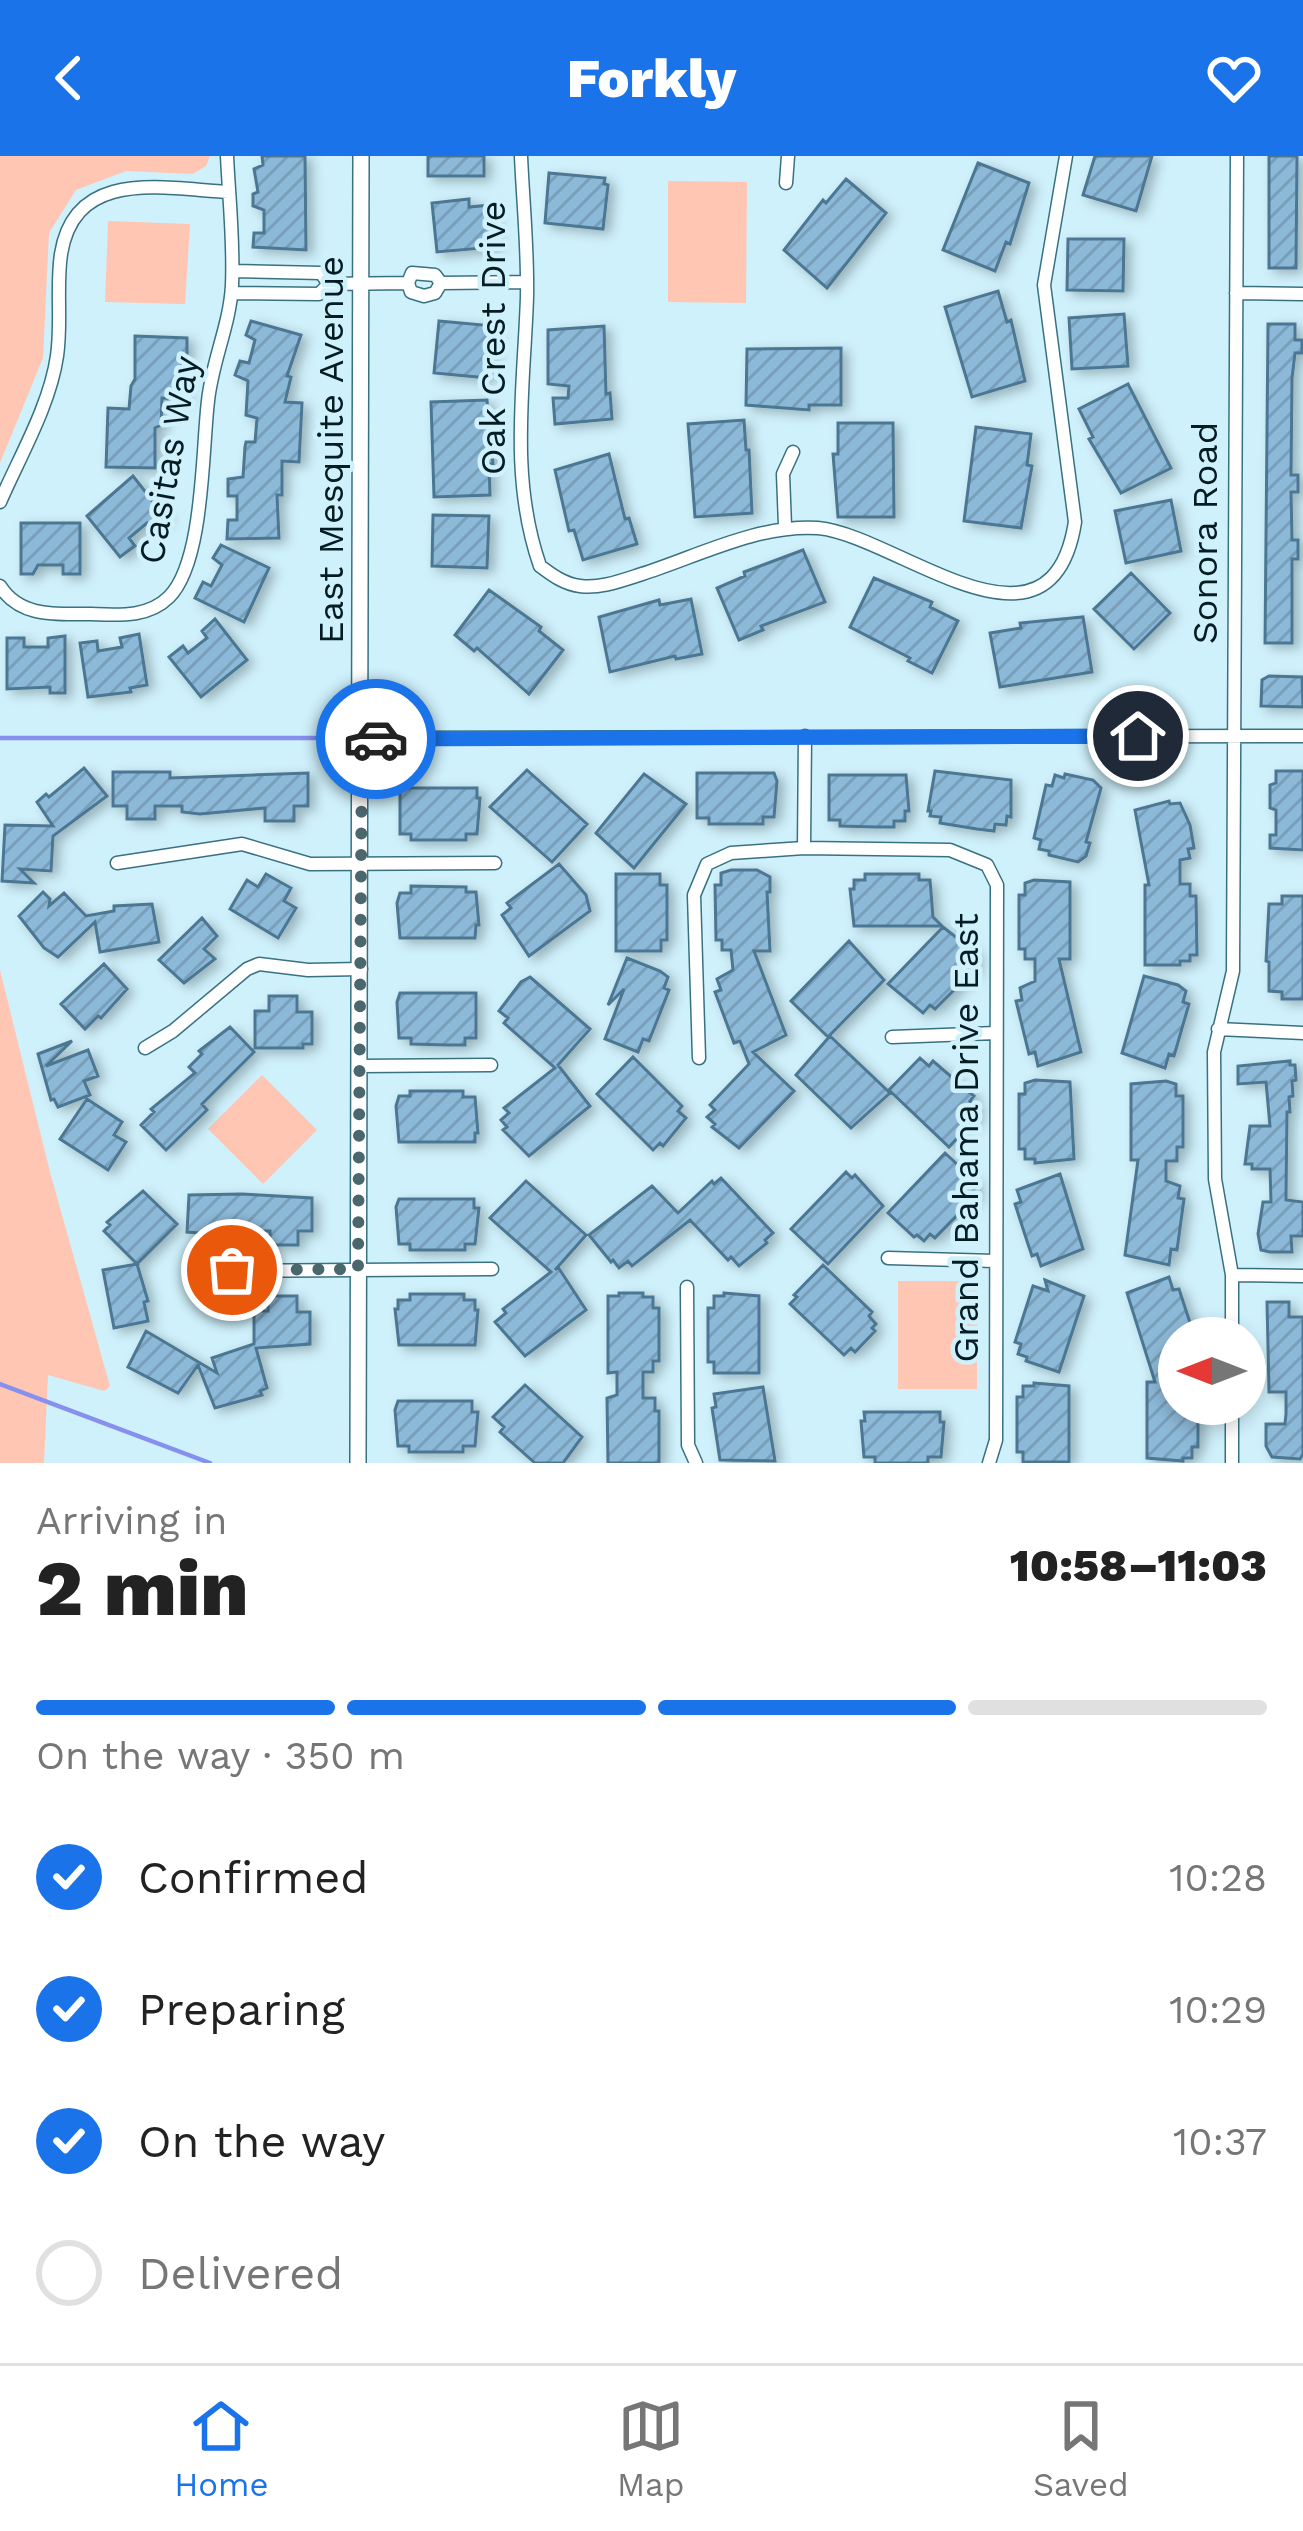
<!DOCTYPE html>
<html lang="en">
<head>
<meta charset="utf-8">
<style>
  :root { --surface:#fff; --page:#f2f2f2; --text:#222; --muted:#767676; --line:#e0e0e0; --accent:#1a73e8 }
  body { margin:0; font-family:"Work Sans",sans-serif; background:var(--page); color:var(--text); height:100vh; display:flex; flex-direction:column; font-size:45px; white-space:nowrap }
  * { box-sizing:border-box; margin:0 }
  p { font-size:39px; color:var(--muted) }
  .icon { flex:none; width:66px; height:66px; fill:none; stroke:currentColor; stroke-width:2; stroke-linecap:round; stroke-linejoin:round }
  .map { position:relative; height:1307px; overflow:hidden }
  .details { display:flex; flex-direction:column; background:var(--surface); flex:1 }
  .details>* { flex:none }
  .needle { width:78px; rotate:270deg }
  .controls { position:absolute; left:1158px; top:1161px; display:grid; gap:24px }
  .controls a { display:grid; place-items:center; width:108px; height:108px; border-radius:50%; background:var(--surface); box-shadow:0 6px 18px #0003; font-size:60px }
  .pin { position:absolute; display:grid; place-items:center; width:102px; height:102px; color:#fff; margin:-51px; border:6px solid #fff; border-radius:50%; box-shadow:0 3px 12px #0007 }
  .courier { position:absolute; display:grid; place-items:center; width:120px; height:120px; margin:-60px; border:9px solid #1a73e8; border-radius:50%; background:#fff; color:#222; box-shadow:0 3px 15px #0007 }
  .summary em { font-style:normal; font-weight:800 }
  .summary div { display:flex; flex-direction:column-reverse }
  .summary { display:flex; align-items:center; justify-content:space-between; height:204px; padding:0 36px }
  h1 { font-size:78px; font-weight:800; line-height:90px }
  .bar { display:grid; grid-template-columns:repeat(4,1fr); gap:18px 12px; align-content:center; height:144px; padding:0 36px }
  .bar i { height:15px; border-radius:9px; background:var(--line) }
  .bar .selected { background:var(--accent) }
  .bar p { grid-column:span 4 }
  ol { padding:0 36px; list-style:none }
  li { display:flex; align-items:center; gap:36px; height:132px }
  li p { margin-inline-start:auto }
  li .icon { padding:12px; border-radius:50%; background:var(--accent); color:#fff; stroke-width:4 }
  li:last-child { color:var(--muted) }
  li i { width:66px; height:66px; border:6px solid var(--line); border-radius:50% }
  header { display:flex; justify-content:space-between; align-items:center; height:156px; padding:0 36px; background:var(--accent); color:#fff; font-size:54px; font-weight:800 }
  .tab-bar { display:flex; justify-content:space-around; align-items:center; height:168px; border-top:3px solid var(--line); background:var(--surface); font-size:33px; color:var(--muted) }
  .tab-bar a { display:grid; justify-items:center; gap:6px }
  .tab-bar .selected { color:var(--accent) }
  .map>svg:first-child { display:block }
  .green { fill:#ffc6b3 }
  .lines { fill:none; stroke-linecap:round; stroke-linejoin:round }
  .stream { stroke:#8890ed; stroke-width:4.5 }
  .building { fill:url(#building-hatch); stroke:#4c7792; stroke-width:3; filter:url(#shadow) }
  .minor-casing { stroke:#397181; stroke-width:15 }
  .tertiary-casing { stroke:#397181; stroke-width:18 }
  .minor { stroke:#fff; stroke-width:12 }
  .tertiary { stroke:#fff; stroke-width:15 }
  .done { stroke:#4b676e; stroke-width:12; stroke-dasharray:0 21.6 }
  .route { stroke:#1a73e8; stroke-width:15 }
  .labels { text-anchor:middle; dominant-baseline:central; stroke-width:9; stroke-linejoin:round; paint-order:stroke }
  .street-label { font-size:36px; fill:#041c22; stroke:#cff1fc }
</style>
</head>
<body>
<header><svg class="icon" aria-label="back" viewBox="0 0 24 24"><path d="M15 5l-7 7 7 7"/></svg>Forkly<svg class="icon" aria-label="heart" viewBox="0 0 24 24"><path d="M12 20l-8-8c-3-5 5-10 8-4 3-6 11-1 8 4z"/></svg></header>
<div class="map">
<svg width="1303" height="1307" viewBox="0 0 1303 1307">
  <defs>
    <pattern id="building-hatch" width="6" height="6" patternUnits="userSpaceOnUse" patternTransform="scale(3)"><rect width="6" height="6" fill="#8db9d8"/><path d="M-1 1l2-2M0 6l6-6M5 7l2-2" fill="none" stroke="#789eb9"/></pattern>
    <filter id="shadow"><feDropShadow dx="6" dy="4" stdDeviation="6" flood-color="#0004"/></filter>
  </defs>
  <rect width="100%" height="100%" fill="#cff1fc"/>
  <path class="green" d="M0 0H210L206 10 193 18 126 15 76 34 49 77 43 202 0 307Z
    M668 25 747 26 746 147 668 146Z
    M108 65 190 68 185 148 105 146Z
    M0 814 50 1016 110 1230 104 1235 48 1219 44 1307H0Z
    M262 919 317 974 263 1028 208 973Z
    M898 1125H977V1233H898Z"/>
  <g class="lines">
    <path class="stream" d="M0 582H319
      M0 1228 210 1307"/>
  </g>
  <path class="building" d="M262 0H305L306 94 253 91 254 77H264V54L253 50V38L258 36 254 13 263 9Z
    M428 0H484V20H428Z
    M1095 0H1152L1136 55 1083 39Z
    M1269 0H1297L1296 112H1269Z
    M978 7 1029 27 1010 88 1006 86 995 115 943 94Z
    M549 17 605 22 604 28 608 29 603 73 545 67Z
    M846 23 886 57 827 132 784 94 823 44 826 47Z
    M469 43V51L491 49 494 91 437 96 432 47Z
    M1068 83H1124L1123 135 1067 134Z
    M998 135 1007 166 1011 164 1025 225 972 241 945 151Z
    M1124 158 1128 210 1072 213 1069 162Z
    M251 165 301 179 287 220 291 221 285 246 302 247 299 306 282 305V339H277L279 382 227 383 228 364H237V340H228V323L243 321 245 291 246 286H255L257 262 246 259 248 225 235 219 240 205 249 207 255 184 246 179Z
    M439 165 494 170 489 222 434 217Z
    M1268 168H1295V184H1302V197H1295L1292 222 1291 319H1298V336H1291L1292 384H1298V403H1292V487H1265Z
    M604 170 606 238 610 237 612 263 555 268 553 242H568L569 230 548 228V174Z
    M135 180 187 182V200L181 199 184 243 162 242 161 269 155 272V312L106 311 108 252 129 253 131 230 135 223Z
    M841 192V249H809V254L746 249 747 193Z
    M1128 228 1171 312 1121 337 1089 283 1093 281 1079 253Z
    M487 244 493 308H489L490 339 434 341 431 246Z
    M744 264 746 294H749L752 357 695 361 688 268Z
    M838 267H893L894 361H838L833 298H838Z
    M976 271 1031 278 1027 309 1032 310 1021 372 964 365Z
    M609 298 625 363 629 362 637 388 583 404 574 374 569 375 555 314Z
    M133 320 165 361 151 372 147 367 129 382 135 390 120 401 87 360Z
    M1171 344 1181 395 1126 407 1115 355Z
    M433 359 489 360 487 412 432 410Z
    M21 367H80V418H63V409H38L33 418H21Z
    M221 389 269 412 244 466 195 442 203 426 211 430 222 409 213 402Z
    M803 394 825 446 761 470 763 474 739 484 717 432 745 420 744 416Z
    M1131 417 1170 457 1134 493 1094 453Z
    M874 422 932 446 930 451 958 465 932 517 908 505 910 502 850 471Z
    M489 434 541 471 539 475 563 494 529 538 477 492 474 495 455 479Z
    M691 443 702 498 676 503 675 500 610 516 599 461 659 444 660 449Z
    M1083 461 1092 516 1000 531 990 477 1021 472 1020 467Z
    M215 463 247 504 201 541 169 501 183 490 188 497 207 482 202 475Z
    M139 478 147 529 130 532 131 536 88 541 80 487 97 485 98 495 122 491 120 482Z
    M65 480V537H50V531L7 533V482H24V491H48V482Z
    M1269 520 1302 521 1303 551 1261 550 1262 524Z
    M84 612 107 640 53 680 51 715 20 713 34 727 2 725 5 669 53 670 37 646 46 638 49 641Z
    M527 614 587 668 552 706 490 651Z
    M935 615 1011 624V661L1007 660 1006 669 995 668 994 675 977 673 940 667 941 661 930 660 931 655H928Z
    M1276 615H1303V694L1270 692V679H1276V654L1270 652V629L1276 627Z
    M113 616H170V622L308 617V650H294V665H265V652L200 658 182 656V650H155V663H127V650H113Z
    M697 617H774L777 625 774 661H763V668H709V662H697Z
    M644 618 686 648 634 712 596 677Z
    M1065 618 1093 624 1101 632 1086 686 1090 687 1086 700 1078 706 1049 699V695L1039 693 1041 684 1034 682 1046 629 1052 630 1055 619 1064 622Z
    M829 619H906L909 655H905V665H894V671H877L840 670V664H829Z
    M400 632H477V642H480L477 678H466V684H411V678H400Z
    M1169 645 1170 648 1180 647 1190 669 1194 692 1188 693 1190 702 1180 704V728H1190V740H1196L1197 799H1190V805H1180V809H1145V729H1149L1135 654Z
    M559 708 586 739 590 755 529 800 502 759 511 752 507 747Z
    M731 714H757L770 721V736H767L770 795H754L786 879 753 896 794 935 739 992 712 971 715 968 707 961 715 954 710 949 749 908 740 885 734 887 715 836 721 834 717 823 733 814 731 794H722V784H716L715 729H721V717Z
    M266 718 291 732 284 745 296 752 278 782 230 753 247 724 258 731Z
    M616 718H660V729H667V784H661V795H616Z
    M865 718H919V724H930L933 761 942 770H854L850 733H854V724H865Z
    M1034 724 1070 726V803H1059L1081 896 1038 910 1035 896 1029 898 1016 845 1022 844 1020 832 1035 825V803H1025V793H1019V739H1025V727Z
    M411 730 466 731V736H476L479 769H476L475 782H400L397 747 400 737H411Z
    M43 736 50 743 49 750 64 737 86 760 114 755V750L152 748 159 786 100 796 95 766 58 801 44 792 19 760Z
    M1282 740H1303V843H1282V836L1269 835V806L1266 805 1269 748H1282Z
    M202 762 217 780 204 793 215 803 184 827 159 804Z
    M943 771 971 793 977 801 971 807 976 812 935 853 930 849 923 857 888 828Z
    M849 785 884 824 828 881 791 845Z
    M627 802 660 815 668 821 664 832 669 834 649 885 643 883 638 896 605 883 624 833 608 849Z
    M104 808 127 833 101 862 98 860 85 873 61 848Z
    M1144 820 1178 829 1186 835 1183 846 1189 848 1174 900 1169 898 1165 912 1122 897Z
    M530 821 590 873 558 909 590 950 529 1000 503 974 507 971 501 964 509 957 504 952 555 912 504 867 508 862 499 855 521 826Z
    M400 837H476V882H465V889H448L411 888V882H399L397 846Z
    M269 840H297V856H312V888H303V892H255V855H269Z
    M230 871 254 896 202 948 207 954 166 994 141 969 154 956 151 953 195 917 189 911 202 898 199 895Z
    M830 880 890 937 851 972 796 919Z
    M72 885 46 910 88 894 98 920 84 925 90 939 58 951 54 943 51 944 38 898Z
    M633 901 682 950 678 955 686 962 663 990 660 987 653 994 597 938Z
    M920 902 929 910 933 905 962 930 974 940 970 945 978 952 972 959 976 962 949 991 889 934Z
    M1290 905V909H1295L1296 924 1292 925 1293 940 1289 941 1290 956H1287L1286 1040V1044L1303 1046V1080H1291L1292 1096H1270L1261 1094 1258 1078 1263 1046H1271L1270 1013H1252V1008H1245L1250 970H1270L1266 926 1238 928V910Z
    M1035 924 1070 926 1074 1003 1035 1007V1003H1025V993H1019V938H1025V927Z
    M1166 925 1176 928V940H1183V991H1177V1005H1166V1025L1180 1030 1178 1042 1184 1043 1177 1094 1171 1093 1169 1109 1125 1099 1138 1004H1131V928Z
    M410 935H463V941H475L478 977H475V986H399L396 950 399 940H410Z
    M87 943 122 966 114 979 126 986 108 1014 60 983Z
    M945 997 971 1021 977 1030 972 1036 976 1040 935 1082 930 1078 924 1085 917 1079 914 1081 888 1057Z
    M846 1016 852 1022 855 1019 883 1050 828 1108 791 1073Z
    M1060 1018 1083 1093 1041 1110 1037 1098 1032 1100 1026 1082 1015 1048 1021 1046 1017 1034Z
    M721 1022 773 1077 765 1084 767 1087 739 1110 731 1101 728 1104 690 1064 632 1110 628 1105 619 1112 613 1104 611 1106 589 1079 652 1030 678 1057 712 1025 714 1028Z
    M526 1025 586 1079 555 1114 558 1111 586 1154 525 1200 495 1166 506 1157 503 1153 551 1116 490 1062Z
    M143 1035 177 1068 137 1108 148 1145 144 1146 148 1165 114 1172 103 1114 137 1108 104 1075 110 1069 107 1066Z
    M242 1038 312 1042V1075H298V1089H270V1075H225V1079L187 1076 189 1039Z
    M399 1043H474V1052H479L475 1088H465V1094H410V1088H399L396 1051Z
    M823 1109 872 1156 869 1160 876 1168 872 1172 875 1175 855 1196 851 1192 844 1199 790 1148 797 1141 794 1139Z
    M1169 1121 1173 1134 1179 1133 1195 1182H1179V1248H1198V1291H1192V1302H1183V1305L1147 1302V1226H1155L1127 1137Z
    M1045 1124 1084 1140 1059 1216 1026 1205 1027 1201 1018 1198 1021 1188 1015 1186 1033 1130 1048 1135Z
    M619 1137H643V1141H653V1152H659V1205H653V1216H643V1242H655V1255H659V1307H608L607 1242 617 1239V1216L608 1217V1140H619Z
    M724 1137 759 1140V1217H714V1206H708V1152H714V1140H724Z
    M410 1138H464V1144H475V1154H478L475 1189H399L395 1153H398V1144H410Z
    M268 1140H297V1156H310V1188L256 1192 267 1232 260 1235 262 1239 215 1252 198 1209 178 1237 128 1211 146 1175 217 1217 212 1202 254 1188V1155H268Z
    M1267 1146H1289V1161H1303V1298L1300 1303 1272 1301 1266 1290V1268H1285L1286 1258V1236H1269Z
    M1034 1227 1069 1230V1306H1023V1296H1017V1241H1023V1230H1034Z
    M525 1229 582 1281 563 1307H535L500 1276 504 1271 493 1261Z
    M763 1231 775 1305 720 1304 712 1252 716 1251 714 1238Z
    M398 1245H472V1256H478L475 1290H463V1296H409V1290H398L395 1254Z
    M864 1256H940V1266H944L941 1301H928V1307H875V1301H864L861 1265H865Z"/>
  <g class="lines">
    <defs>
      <path id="minor" d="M521 0C523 46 528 94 527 141 524 232 509 321 540 410 552 419 564 428 580 430 600 433 623 424 642 418 698 400 759 368 818 372 896 379 1051 519 1075 366L1044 129 1066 0
        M786 27 788 0
        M233 115 321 117 329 128
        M441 127 435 137 424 140 411 136 408 127 412 117 435 119 441 127 527 126
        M232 137 319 138 329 128 408 127
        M1236 137 1303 138
        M0 346C20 300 50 249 57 200 62 166 56 132 61 98 75 11 165 33 229 36
        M785 370 783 318 793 296
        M0 430C20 462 57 458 91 458 118 459 148 462 169 441 204 406 202 294 208 245 212 205 230 169 232 129 234 86 229 42 227 0
        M361 582 1303 580
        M804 692 805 580
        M117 707 242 688 310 708 495 707
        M1218 873 1303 877
        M892 881 996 877
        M145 892 173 875 247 813 259 808 308 814 361 813
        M699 902 694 739 707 708 731 697 804 692 950 694 987 709 997 729 996 1284 989 1307
        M359 910 491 909
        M888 1102 995 1105
        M1232 1119 1303 1120
        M204 1121 232 1115 492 1113
        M687 1131 688 1289 696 1307
        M1232 1182V1119L1215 1023 1214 896 1233 815 1237 0
        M1232 1307V1248"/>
      <path id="tertiary" d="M358 1307 361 0"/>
    </defs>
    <use href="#minor" class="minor-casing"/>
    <use href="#tertiary" class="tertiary-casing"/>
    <use href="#minor" class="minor"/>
    <use href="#tertiary" class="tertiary"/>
  </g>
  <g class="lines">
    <path class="done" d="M232 1114 358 1113 362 583H376"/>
    <path class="route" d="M376 583 1138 580"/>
  </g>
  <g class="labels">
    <g class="street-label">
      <text transform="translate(493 182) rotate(-90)">Oak Crest Drive</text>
      <text transform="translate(331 294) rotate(-90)">East Mesquite Avenue</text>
      <text transform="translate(169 304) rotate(-80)">Casitas Way</text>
      <text transform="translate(1205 377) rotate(-90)">Sonora Road</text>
      <text transform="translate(966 982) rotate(-90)">Grand Bahama Drive East</text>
    </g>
  </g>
</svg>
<div class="controls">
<a><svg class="needle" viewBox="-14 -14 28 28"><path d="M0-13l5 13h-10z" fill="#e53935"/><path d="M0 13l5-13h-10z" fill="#767676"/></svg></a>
</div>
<div class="pin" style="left:232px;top:1114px;background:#ea580c"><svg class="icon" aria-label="bag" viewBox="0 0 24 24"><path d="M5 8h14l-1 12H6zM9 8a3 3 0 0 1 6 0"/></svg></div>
<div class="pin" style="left:1138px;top:580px;background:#1f2937"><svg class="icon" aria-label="home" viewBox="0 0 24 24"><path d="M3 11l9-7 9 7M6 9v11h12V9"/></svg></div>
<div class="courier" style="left:376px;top:583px"><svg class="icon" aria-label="car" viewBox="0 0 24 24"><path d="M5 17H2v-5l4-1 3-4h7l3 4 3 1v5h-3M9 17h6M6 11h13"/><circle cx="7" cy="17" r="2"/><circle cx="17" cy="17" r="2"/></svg></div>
</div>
<section class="details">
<div class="summary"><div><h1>2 min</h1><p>Arriving in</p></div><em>10:58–11:03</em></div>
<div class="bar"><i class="selected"></i><i class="selected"></i><i class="selected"></i><i></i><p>On the way · 350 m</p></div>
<ol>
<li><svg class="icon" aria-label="check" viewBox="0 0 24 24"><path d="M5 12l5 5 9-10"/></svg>Confirmed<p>10:28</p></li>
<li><svg class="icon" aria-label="check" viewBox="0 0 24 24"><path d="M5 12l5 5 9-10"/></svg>Preparing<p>10:29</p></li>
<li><svg class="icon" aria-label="check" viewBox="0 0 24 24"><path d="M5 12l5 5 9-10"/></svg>On the way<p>10:37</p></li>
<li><i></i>Delivered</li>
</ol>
</section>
<nav class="tab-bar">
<a class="selected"><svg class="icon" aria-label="home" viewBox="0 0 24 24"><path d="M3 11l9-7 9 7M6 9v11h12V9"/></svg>Home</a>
<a><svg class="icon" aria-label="map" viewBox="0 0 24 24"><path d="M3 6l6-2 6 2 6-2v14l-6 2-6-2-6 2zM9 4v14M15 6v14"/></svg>Map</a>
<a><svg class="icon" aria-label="saved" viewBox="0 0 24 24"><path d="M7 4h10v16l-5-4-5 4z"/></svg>Saved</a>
</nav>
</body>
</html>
